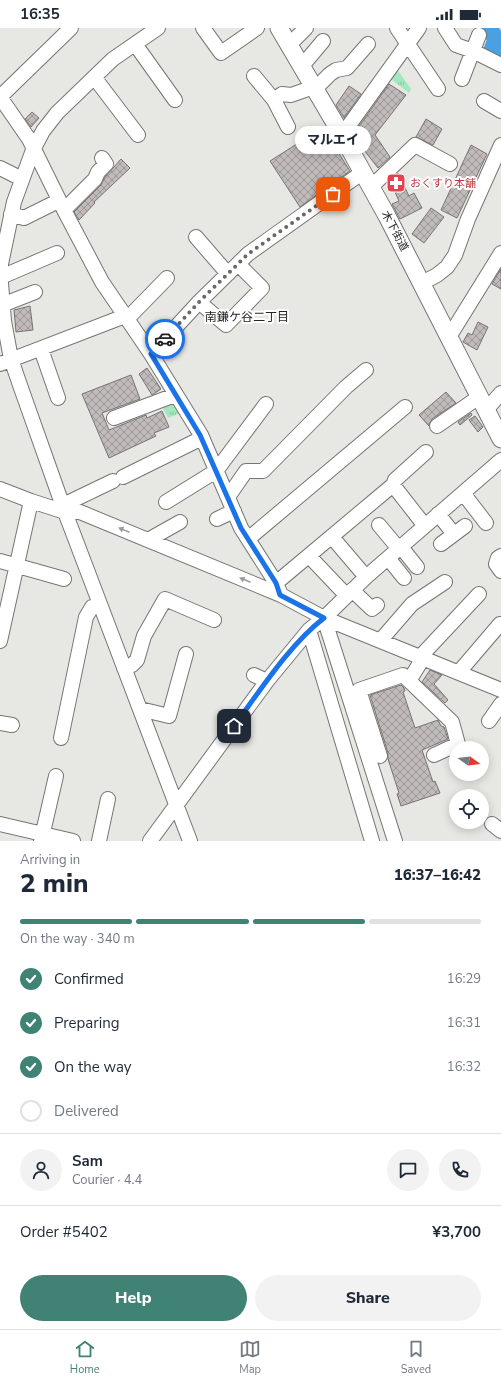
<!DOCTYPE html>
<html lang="en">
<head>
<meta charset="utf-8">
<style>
  :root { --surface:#fff; --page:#f2f2f3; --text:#1f2937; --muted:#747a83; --line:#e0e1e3; --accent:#408273 }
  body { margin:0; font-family:"Nunito Sans","Noto Sans JP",sans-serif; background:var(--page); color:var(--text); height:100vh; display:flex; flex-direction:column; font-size:15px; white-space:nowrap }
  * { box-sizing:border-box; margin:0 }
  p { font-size:13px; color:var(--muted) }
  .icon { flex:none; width:22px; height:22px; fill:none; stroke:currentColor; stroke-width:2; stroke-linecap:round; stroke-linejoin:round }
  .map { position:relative; height:813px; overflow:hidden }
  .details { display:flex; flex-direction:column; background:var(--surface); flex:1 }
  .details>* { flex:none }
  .needle { width:26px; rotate:105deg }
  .tools { position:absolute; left:449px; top:713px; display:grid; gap:8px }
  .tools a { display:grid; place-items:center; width:40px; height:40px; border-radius:50%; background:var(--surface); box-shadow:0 2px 10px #0003; font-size:20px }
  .pin { position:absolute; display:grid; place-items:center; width:34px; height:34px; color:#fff; margin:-17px; border-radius:8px; box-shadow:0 2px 6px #0006 }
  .courier { position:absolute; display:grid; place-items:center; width:40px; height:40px; margin:-20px; border:3px solid #1a73e8; border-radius:50%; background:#fff; color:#222; box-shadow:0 1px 5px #0007 }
  .bubble { position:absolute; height:28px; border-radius:14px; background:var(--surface); box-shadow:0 2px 10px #0003; font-size:13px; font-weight:800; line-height:28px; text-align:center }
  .summary em { font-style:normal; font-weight:800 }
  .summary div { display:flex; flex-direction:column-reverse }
  .summary { display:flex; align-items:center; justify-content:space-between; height:68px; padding:0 20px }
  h1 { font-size:26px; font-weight:800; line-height:30px }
  .bar { display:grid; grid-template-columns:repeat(4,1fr); gap:6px 4px; align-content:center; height:48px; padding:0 20px }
  .bar i { height:5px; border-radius:3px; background:var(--line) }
  .bar .active { background:var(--accent) }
  .bar p { grid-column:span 4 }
  .line { display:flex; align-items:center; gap:10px; padding:0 20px; border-top:1px solid var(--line) }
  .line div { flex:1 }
  .round { display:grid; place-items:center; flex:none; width:42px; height:42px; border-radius:21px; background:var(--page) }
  ol { padding:0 20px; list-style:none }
  li { display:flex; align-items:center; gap:12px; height:44px }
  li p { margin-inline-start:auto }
  li .icon { padding:4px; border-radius:50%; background:var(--accent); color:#fff; stroke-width:4 }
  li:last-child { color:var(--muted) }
  li i { width:22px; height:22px; border:2px solid var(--line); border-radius:50% }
  .primary-button { display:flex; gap:8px; margin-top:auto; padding:8px 20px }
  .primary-button a { flex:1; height:46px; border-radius:24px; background:var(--accent); color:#fff; font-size:16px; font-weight:800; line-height:46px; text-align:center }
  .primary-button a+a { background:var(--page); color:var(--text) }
  .status { display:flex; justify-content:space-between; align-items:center; height:28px; padding:0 20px; background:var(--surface); direction:ltr }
  .status svg { height:11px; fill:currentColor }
  .menu { display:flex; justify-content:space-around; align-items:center; height:56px; border-top:1px solid var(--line); background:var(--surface); font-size:11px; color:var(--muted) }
  .menu a { display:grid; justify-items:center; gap:2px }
  .menu .active { color:var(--accent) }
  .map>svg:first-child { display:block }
  .park { fill:url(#park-tufts) }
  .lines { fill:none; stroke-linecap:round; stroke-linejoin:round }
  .river { stroke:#49a1e3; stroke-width:17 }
  .building { fill:url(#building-cross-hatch); stroke:#797473 }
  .minor-casing { stroke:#767572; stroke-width:16 }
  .major-casing { stroke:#767572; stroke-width:19 }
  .minor { stroke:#fff; stroke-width:14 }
  .major { stroke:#fff; stroke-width:17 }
  .oneway { fill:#9d9c9c }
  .done { stroke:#696866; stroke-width:4; stroke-dasharray:0 7.2 }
  .route { stroke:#1a73e8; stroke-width:5 }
  .labels { text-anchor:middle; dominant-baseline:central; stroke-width:4; stroke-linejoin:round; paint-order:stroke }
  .health-label { font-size:11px; fill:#be3a42; stroke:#fff; text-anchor:start }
  .street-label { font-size:11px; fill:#252423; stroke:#fff }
  .neighbourhood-label { font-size:12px; fill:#252423; stroke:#fff }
</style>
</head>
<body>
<div class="status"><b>16:35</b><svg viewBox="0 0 49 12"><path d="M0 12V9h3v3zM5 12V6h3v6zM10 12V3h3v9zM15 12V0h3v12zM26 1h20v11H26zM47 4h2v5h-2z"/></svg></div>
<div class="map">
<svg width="501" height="813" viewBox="0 0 501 813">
  <defs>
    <pattern id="park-tufts" width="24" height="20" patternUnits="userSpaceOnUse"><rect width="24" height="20" fill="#a2e7bd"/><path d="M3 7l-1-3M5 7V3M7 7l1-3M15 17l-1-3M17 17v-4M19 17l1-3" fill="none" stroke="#8bc6a2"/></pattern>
    <pattern id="building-cross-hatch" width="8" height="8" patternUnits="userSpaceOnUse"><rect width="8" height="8" fill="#c0bbba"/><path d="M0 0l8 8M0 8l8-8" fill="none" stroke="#9c9897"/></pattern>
  </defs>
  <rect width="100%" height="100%" fill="#e7e7e3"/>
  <path class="park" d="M394 37 411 61 409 65 387 48Z
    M174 373 183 384 168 390 161 376Z"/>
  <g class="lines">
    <path class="river" d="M489 0 496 11 491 25 492 28 501 33"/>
  </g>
  <path class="building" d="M389 56 406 67 375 107 390 129 378 140 361 118 355 104Z
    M349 58 361 66 344 90 336 77Z
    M32 84 39 90 31 99 25 91Z
    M426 91 442 101 433 117 416 109Z
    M311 107 320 120 331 113 350 143 300 179 270 133Z
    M471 117 487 126 457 190 441 182Z
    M121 131 130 140 94 174 95 175 79 192 74 184 101 157 105 149Z
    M398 145 409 168 414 165 422 180 400 191 392 176 399 173 390 153Z
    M431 180 444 189 424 215 412 206Z
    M501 241V261L492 256Z
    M30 278 33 302 16 304 14 282Z
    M478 294 488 299 477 322 463 314 468 305 472 307Z
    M147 340 161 361 152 367 139 346Z
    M131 347 140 371 102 385 109 402 146 387 147 390 162 383 169 399 154 405 156 408 109 430 82 366Z
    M446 364 456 375 432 391 429 398 419 387Z
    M471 385 472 387 460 397 458 394Z
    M475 388 483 399 478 404 469 392Z
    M430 642 442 647 434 656 448 672 445 675 422 654Z
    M401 657 404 660 405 663 403 664 415 700 438 692 441 698 444 699 448 711 422 722 433 754 435 753 440 765 401 778 397 766 399 765 388 731V725L370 667Z"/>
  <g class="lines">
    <defs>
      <path id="minor" d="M158 0 113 31 57 85 43 103 33 122 14 174 1 236V255L4 293 11 331 21 360 65 484 190 813
        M203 0 221 25 257 0
        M397 0 438 61
        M445 0 456 17 473 23 501 37
        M135 16 175 72
        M289 17 306 0
        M302 38 323 13
        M254 48 274 72 288 99
        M94 49 138 107
        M462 51 479 7
        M315 61 330 46 336 42 347 40 368 16
        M0 69 29 111 64 182 102 254 151 326 201 407 241 500 276 555 281 567
        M0 69 71 0
        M274 72 282 66 291 67 314 59
        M484 73 501 83
        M342 107 419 0
        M0 140 22 151
        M371 159 415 117 450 136
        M64 182 95 151 98 144 106 136 102 130
        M11 186 24 190 54 175
        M196 209 228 246
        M1 249 57 225
        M422 255 437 247 447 239 455 227 468 191 501 117
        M199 274 226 297 262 260 238 236
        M2 277 35 264
        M127 291 167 250
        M449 309 501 225
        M41 321 58 370
        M151 326 199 274 248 226 363 144
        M0 336 125 288
        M486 382 501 365
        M114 390 175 367
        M437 398 479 369
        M123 449 202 410
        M0 461 31 473 65 484H80L281 567 324 590 501 662
        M463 465 486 495
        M228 469 246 443H263L346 359 366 342
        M166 474 216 443 266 376
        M63 477 113 453
        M438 486 454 506
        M217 491 234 483
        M379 497 399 521
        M425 498 393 457 395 452 426 424
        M332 509 366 549
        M248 511 405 379
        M148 512 180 494
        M441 516 465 498
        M401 519 417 539
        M309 528 346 567
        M501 528 498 530 496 536 501 543
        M388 530 404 550
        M0 533 64 551
        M276 555 393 457
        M352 562 372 581 377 577
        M324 590 395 813
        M309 602 372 813
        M0 613 31 473
        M380 613 412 576 445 554
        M420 629 479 566
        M124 640 132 637 137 632 144 608 165 571 214 592
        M459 644 500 596
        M254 647 267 653
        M409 653 423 630
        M140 681 169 688 186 626
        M489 693 501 676
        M0 695 12 697
        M61 710 86 589 92 579H101
        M380 728 359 662 403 647 452 694 458 716 434 727
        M0 796 73 813
        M492 796 501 803
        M41 813 56 748
        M99 813 108 771
        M150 813 267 653 309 602 324 590 366 549 501 432"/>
      <path id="major" d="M279 0 342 107 387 188 501 411"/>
    </defs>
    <use href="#minor" class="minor-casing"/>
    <use href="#major" class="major-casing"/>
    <use href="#minor" class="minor"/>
    <use href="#major" class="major"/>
  </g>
  <defs><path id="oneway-solid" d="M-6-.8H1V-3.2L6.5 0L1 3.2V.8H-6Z"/></defs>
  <g class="oneway">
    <use href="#oneway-solid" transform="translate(124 502) rotate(-158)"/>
    <use href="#oneway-solid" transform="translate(245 552) rotate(-157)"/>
  </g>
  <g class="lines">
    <path class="done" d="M165 311 199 274 248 226 333 166"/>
    <path class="route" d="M165 311 151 326 200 407 241 500 276 555 280 567 324 590C289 617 260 663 234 698"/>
  </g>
  <defs>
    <symbol id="pharmacy-square" viewBox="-11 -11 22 22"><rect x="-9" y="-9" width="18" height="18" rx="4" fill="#e0444e" stroke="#fff"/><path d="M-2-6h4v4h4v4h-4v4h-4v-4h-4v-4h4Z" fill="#fff"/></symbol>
  </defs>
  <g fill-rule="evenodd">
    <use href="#pharmacy-square" x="385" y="144" width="22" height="22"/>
  </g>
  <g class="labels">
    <g class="health-label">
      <text x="410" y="155">おくすり本舗</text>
    </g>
    <g class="street-label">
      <text transform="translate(395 203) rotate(62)">木下街道</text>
    </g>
    <g class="neighbourhood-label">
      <text x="247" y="289">南鎌ケ谷二丁目</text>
    </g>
  </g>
</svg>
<div class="tools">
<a><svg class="needle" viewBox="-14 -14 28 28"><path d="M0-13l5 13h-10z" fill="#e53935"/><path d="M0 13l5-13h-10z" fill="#747a83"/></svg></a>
<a><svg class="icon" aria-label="locate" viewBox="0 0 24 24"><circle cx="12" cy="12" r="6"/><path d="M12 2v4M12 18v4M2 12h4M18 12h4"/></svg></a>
</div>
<div class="pin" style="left:333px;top:166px;background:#ea580c"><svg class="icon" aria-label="bag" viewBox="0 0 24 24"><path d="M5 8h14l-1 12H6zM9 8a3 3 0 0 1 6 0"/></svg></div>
<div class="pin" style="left:234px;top:698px;background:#1f2937"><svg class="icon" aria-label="home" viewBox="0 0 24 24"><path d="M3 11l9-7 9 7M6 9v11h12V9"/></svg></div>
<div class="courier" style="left:165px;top:311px"><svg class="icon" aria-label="car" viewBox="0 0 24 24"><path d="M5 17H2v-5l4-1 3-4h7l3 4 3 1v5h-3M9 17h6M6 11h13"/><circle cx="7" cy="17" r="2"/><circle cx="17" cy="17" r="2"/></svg></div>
<div class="bubble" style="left:295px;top:98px;width:76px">マルエイ</div>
</div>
<section class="details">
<div class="summary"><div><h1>2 min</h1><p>Arriving in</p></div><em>16:37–16:42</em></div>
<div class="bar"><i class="active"></i><i class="active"></i><i class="active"></i><i></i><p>On the way · 340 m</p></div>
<ol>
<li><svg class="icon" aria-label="check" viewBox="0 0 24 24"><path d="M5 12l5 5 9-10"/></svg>Confirmed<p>16:29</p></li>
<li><svg class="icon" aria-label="check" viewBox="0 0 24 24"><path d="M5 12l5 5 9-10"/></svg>Preparing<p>16:31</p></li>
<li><svg class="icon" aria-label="check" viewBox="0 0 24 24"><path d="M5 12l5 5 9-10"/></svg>On the way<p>16:32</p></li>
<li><i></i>Delivered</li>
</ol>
<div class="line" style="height:72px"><a class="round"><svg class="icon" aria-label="person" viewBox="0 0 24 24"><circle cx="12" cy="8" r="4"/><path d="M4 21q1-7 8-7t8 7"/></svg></a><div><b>Sam</b><p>Courier · 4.4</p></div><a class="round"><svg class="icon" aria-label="chat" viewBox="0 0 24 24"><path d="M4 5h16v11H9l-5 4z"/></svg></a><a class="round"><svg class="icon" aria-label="phone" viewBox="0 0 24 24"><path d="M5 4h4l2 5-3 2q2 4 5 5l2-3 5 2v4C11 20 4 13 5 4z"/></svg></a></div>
<div class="line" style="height:52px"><div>Order #5402</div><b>¥3,700</b></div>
<div class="primary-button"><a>Help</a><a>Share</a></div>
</section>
<nav class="menu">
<a class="active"><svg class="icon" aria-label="home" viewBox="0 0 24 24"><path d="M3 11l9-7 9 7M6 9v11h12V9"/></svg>Home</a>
<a><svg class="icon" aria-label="map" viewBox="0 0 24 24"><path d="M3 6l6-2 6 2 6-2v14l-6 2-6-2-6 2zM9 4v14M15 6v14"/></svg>Map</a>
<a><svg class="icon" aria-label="saved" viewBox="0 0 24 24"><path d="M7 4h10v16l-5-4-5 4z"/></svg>Saved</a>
</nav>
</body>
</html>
